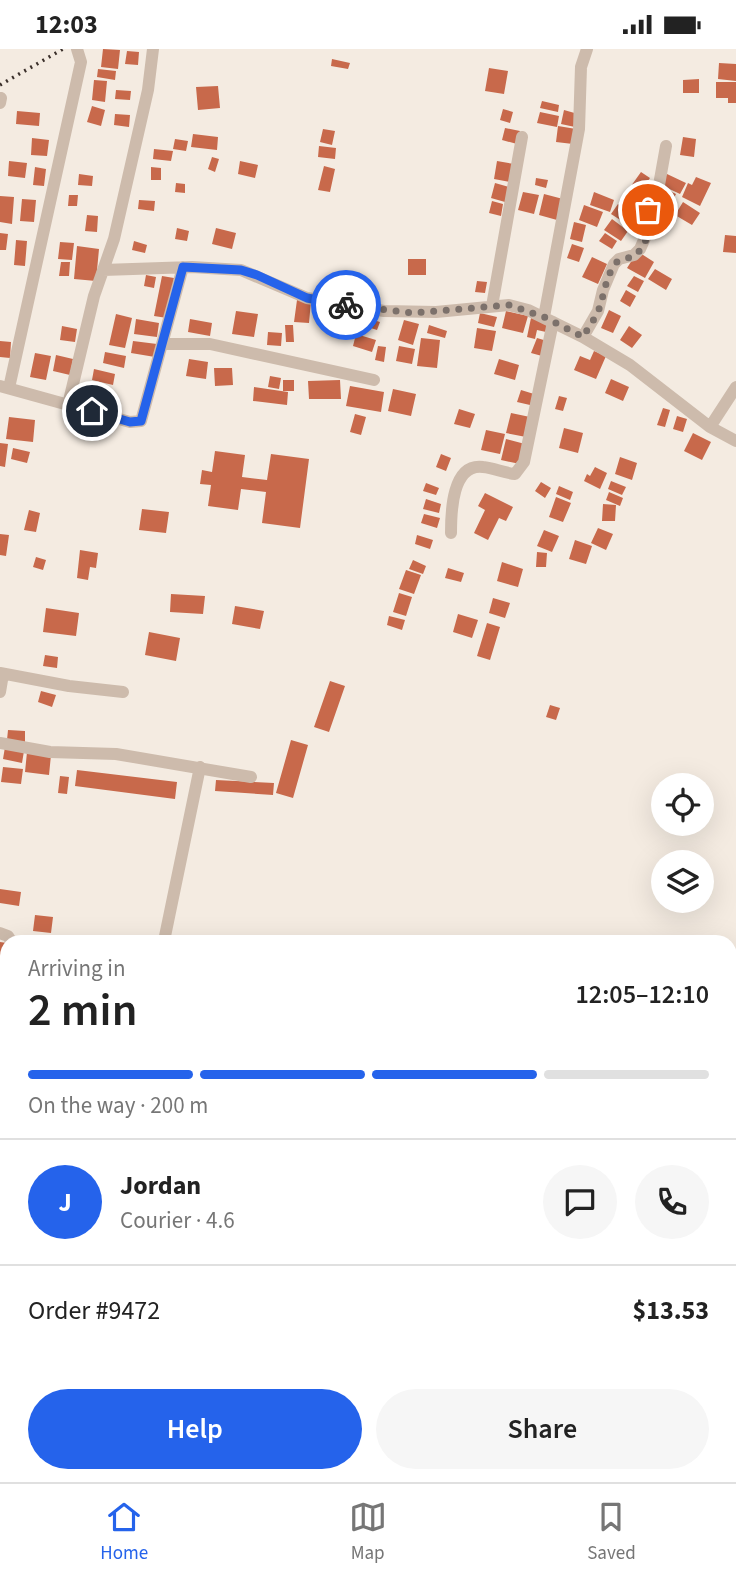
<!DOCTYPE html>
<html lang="en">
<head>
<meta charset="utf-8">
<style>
  :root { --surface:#fff; --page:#f6f6f6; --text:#222; --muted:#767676; --line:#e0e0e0; --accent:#2563eb }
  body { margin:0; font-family:"Source Sans 3",sans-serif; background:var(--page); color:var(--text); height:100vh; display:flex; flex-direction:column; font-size:26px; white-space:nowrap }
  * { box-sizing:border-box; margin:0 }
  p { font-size:23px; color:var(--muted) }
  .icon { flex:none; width:38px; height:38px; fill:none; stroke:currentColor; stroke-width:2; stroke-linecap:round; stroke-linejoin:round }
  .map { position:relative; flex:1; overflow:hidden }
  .sheet { position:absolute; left:0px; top:886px; width:737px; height:548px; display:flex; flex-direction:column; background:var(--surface); border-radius:21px 21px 0 0; box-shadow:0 7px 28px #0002 }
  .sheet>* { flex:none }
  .fabs { position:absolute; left:651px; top:724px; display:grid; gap:14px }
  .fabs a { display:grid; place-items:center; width:63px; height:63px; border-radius:50%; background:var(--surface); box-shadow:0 7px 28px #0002; font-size:35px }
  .pin { position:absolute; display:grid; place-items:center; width:60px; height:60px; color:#fff; margin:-30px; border:4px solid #fff; border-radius:50%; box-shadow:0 2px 7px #0007 }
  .courier { position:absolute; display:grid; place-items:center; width:70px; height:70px; margin:-35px; border:5px solid #2563eb; border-radius:50%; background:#fff; color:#222; box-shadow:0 2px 9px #0007 }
  .overview em { font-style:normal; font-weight:600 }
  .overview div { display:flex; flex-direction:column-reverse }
  .overview { display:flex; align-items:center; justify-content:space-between; height:119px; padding:0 28px }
  h1 { font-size:46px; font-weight:600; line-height:52px }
  .bar { display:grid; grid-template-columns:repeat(4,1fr); gap:10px 7px; align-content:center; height:84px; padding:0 28px }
  .bar i { height:9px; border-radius:5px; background:var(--line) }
  .bar .active { background:var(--accent) }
  .bar p { grid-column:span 4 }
  .line { display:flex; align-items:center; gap:18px; padding:0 28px; border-top:2px solid var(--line) }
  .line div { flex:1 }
  .round { display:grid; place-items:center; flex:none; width:74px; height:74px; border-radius:37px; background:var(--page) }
  .primary-button { display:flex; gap:14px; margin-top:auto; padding:14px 28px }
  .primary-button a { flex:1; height:80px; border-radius:42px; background:var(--accent); color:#fff; font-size:28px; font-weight:600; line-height:80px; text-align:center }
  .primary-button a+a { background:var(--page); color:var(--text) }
  .status { display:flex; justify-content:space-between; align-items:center; height:49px; padding:0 35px; background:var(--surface); direction:ltr }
  .status svg { height:19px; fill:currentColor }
  .tabs { display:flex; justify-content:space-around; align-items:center; height:98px; border-top:2px solid var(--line); background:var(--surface); font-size:19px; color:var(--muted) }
  .tabs a { display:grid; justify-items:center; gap:4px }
  .tabs .active { color:var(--accent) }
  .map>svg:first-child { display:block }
  .building { fill:#c8694b }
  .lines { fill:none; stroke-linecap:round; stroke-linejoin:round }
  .minor { stroke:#cdbbac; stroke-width:12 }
  .highway { stroke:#5c4a42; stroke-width:19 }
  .rail { stroke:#3b302b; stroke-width:3.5; stroke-dasharray:2 5; stroke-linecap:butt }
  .done { stroke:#7c716b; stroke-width:7; stroke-dasharray:0 12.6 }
  .route { stroke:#2563eb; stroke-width:9 }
</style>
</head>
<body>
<div class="status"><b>12:03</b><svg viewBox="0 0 49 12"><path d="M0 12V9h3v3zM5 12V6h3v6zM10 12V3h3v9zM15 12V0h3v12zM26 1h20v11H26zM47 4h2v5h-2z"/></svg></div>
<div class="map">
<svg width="736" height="1433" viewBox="0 0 736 1433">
  <rect width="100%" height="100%" fill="#f4ebe1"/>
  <path class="building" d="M103 0 120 1 118 20 101 18Z
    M127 2 139 3 138 16 125 15Z
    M332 10 350 14 348 20 331 17Z
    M719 14 736 15V32L718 30Z
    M489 19 508 22 504 45 485 42Z
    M98 20 116 22 115 31 97 28Z
    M699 30V44H683V31Z
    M94 31 107 32 105 53 92 51Z
    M716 33H736V54H728V49H716Z
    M218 37 220 59 198 61 196 38Z
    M116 41 131 42 130 51 115 50Z
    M542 52 559 56 558 63 540 59Z
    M92 57 105 61 101 77 87 73Z
    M503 60 513 63 510 74 500 71Z
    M564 61 578 65 575 78 561 75Z
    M17 62 40 64 39 77 16 75Z
    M540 63 559 67 557 78 537 74Z
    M115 65 130 66 129 78 114 76Z
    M558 77 576 80 573 95 556 93Z
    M505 79 520 82 517 95 502 91Z
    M323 80 335 82 332 96 320 93Z
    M193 85 218 88 217 101 191 98Z
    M683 88 696 90 694 108 680 106Z
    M32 89 49 91 47 107 31 106Z
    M175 90 188 92 186 102 173 100Z
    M319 97 336 99 335 110 318 108Z
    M154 100 173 102 171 112 153 110Z
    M212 108 219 110 215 123 208 120Z
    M9 112 27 114 25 129 8 127Z
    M240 112 258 116 255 129 238 125Z
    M497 112 514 115 510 133 494 130Z
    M324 117 335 120 330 143 318 141Z
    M35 118 46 120 44 137 33 136Z
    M151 118 161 119V131H151Z
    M641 123 650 129 640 143 631 137Z
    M79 125 93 127 92 137 78 136Z
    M667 125 686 134 680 145 661 136Z
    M696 128 711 134 700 157 682 148 688 134 692 136Z
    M536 129 548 131 546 139 535 136Z
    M176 134 185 135V144L175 143Z
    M495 134 509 138 505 153 491 149Z
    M664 139 676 145 669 158 657 152Z
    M523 143 539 146 534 165 518 161Z
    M594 143 614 151 610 163 590 156Z
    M544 145 563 150 557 171 539 166Z
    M69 146H78L77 157H68Z
    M0 147 14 148 12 175 0 173Z
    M22 150 36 151 34 173 20 172Z
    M139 151 155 152 154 162 138 160Z
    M492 152 503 155 501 167 489 164Z
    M683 153 700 164 692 176 675 166Z
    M618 155 635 166 628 176 611 165Z
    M584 156 603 163 597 178 579 171Z
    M87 166 98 167 97 183 85 182Z
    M612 170 628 182 621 192 604 181Z
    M574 173 586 176 582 193 570 190Z
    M177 179 189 182 187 192 175 190Z
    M216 179 236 184 232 200 212 195Z
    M0 184 8 185 6 201H0Z
    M605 184 617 192 612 200 599 192Z
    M725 186 736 187V204L723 203Z
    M16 191 27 192 25 217 14 216Z
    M134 192 147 196 145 204 132 201Z
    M60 193 74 194 72 211 58 210Z
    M572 195 584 199 579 213 567 209Z
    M77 197 99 200 96 232 74 230Z
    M640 204 654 213 645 229 627 219 634 208Z
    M592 208 607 215 598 235 582 228Z
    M408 210H426V226H408Z
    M61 213H70L69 227H59Z
    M655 220 672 230 666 241 648 230Z
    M146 226 156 228 154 239 144 237Z
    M162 227 174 229 167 269 154 267Z
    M634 227 644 232 638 243 627 237Z
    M477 232 487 233 485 244 475 243Z
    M626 241 636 247 630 258 620 252Z
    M297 251 311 252 309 274 294 273Z
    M609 261 621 267 613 284 601 279Z
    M236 262 258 265 254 288 232 285Z
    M345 262 354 263 352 280 343 279Z
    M506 262 528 267 523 284 502 279Z
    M480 264 497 268 494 278 478 274Z
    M116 265 132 269 125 299 109 296Z
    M357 266 380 273 377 281 355 274Z
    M531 269 548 273 546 283 537 281 535 290 527 288Z
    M136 270 159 274 157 288 134 285Z
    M190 270 212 274 210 287 188 283Z
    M404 271 419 275 413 296 398 291Z
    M285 276H293L294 293H286Z
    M429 276 447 282 445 289 427 284Z
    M62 277 77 280 75 293 60 291Z
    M629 277 642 286 632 299 620 291Z
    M477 279 496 282 492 302 474 299Z
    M268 283 282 284 281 297 267 296Z
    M356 285 376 291 372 303 353 297Z
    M421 289 440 291 437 319 417 317Z
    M537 289 547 292 542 307 531 304Z
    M0 292 11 293 10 309 0 308Z
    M133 292 157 295 155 308 131 304Z
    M378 297 386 298 384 313 375 311Z
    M399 297 415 300 412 315 396 312Z
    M594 302 606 307 596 330 574 321 580 307 590 311Z
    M105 303 126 307 124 319 103 314Z
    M35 304 51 307 46 331 30 328Z
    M56 306 73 310 70 326 53 322Z
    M189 310 208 313 206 330 186 327Z
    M499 310 519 316 515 331 494 325Z
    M214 319H232L233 336 215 337Z
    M94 320 115 325 113 336 92 331Z
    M270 327 281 329 279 340 268 338Z
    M611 330 629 338 623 352 605 344Z
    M283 331H294V342H283Z
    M340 331 341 350H309L308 332Z
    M350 337 384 343 381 363 346 357Z
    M254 338 288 343 287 356 253 352Z
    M393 340 416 345 411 367 388 362Z
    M521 341 534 345 530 356 517 353Z
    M559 347 567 349 563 362 555 360Z
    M663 359 670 361 665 378 657 376Z
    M459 360 475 365 470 379 454 375Z
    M511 364 530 368 526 388 506 384Z
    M355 365 366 368 361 386 350 383Z
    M677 367 687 370 683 383 673 380Z
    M9 368 35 371 33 393 6 390Z
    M564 379 583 384 578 404 559 399Z
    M486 381 505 385 500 405 481 401Z
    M693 384 711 393 702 411 684 402Z
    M506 390 525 395 520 415 501 411Z
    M0 394 8 395 5 418 0 417Z
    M13 399 30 403 27 414 11 410Z
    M215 402 245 406 242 428 267 431 271 405 309 410 300 479 262 474 266 443 241 440 238 461 208 457 211 436 200 435 202 421 212 423Z
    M441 405 451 409 446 422 436 418Z
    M620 408 637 414 632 431 615 425Z
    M595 418 607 424 600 440 584 432 587 425 590 427Z
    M611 432 626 438 622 446 608 440Z
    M541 433 551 439 545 449 535 442Z
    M426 434 439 439 436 446 423 442Z
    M559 437 573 443 570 451 556 445Z
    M609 443 623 449 620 457 606 451Z
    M485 444 513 458 506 472 499 469 488 491 474 484 485 461 478 457Z
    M556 448 571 454 563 473 549 468Z
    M426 450 441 455 439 464 423 460Z
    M603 455 616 456 615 472H602Z
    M142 460 169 463 166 484 139 481Z
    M29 461 40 464 36 483 24 481Z
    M424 465 440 469 437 479 421 474Z
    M598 479 613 485 606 501 591 494Z
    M544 481 559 487 552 503 537 497Z
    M0 485 9 486 6 507 0 506Z
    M417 486 433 491 430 500 415 495Z
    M575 491 592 497 586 515 569 510Z
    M80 501 98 504 96 519 90 518 88 531 77 529Z
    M537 503 547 504 546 518H536Z
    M36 508 46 511 43 521 33 518Z
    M413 511 426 517 423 525 409 520Z
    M502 513 523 520 518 538 497 532Z
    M448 519 464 524 461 533 445 529Z
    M406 521 421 526 414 545 399 540Z
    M399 544 412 548 406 567 393 563Z
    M171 545 205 547 203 565 170 563Z
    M493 549 510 554 505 569 489 564Z
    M235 557 264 562 260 580 232 575Z
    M46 559 79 564 76 587 43 583Z
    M458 565 478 571 472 589 453 583Z
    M389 567 405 571 402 581 387 576Z
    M487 574 500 578 490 611 477 607Z
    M149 583 180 589 176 612 145 606Z
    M45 606 58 608 57 619 43 617Z
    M330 632 345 637 329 683 314 678Z
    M41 642 56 646 52 658 38 653Z
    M550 656 560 659 556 671 546 668Z
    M8 681 25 682V693L7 691Z
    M291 691 308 696 293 749 276 744Z
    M5 698 24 702 22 714 3 710Z
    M27 703 51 706 49 726 25 723Z
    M3 718 23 720 21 735 1 733Z
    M77 721 177 733 175 750 75 737Z
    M60 727 69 728 67 745 58 744Z
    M216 731 274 734 273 746 215 742Z
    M0 840 21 843 19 857 0 854Z
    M35 866 53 868 51 884 33 882Z
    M0 893 7 894V916L0 915Z
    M7 1279V1301L0 1306V1283Z
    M734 1393 736 1433H716L709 1426H730V1398Z
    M479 1426H512L509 1433H476Z
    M519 1426H583L580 1433H516Z"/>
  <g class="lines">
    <path class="minor" d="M0 54 1 49
      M103 221 192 218 241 221 307 249 384 262 436 263 509 256 528 261 583 288 630 316 710 378 736 392
      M492 257 522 88
      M544 268 579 80 581 18 587 0
      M583 288 598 262 603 241 614 215 619 210 634 206 640 200 648 182 650 172 648 154 659 136 666 97
      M162 295H210L374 331
      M0 337 130 373 141 372 183 218
      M9 339 81 13 77 0
      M68 356 94 247 114 190 148 41 153 0
      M710 378 736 338
      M451 484C451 463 452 414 483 418 494 419 504 424 515 425L524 413 553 273
      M0 624 69 637 123 643
      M0 643 3 625
      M0 694 50 703 116 705 251 728
      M0 884 8 887 11 892
      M164 892 200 718
      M0 939 7 933
      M0 1024 7 1020
      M0 1102 7 1097
      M0 1136 7 1146"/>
    <path class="highway" d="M0 1375 7 1383
      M43 1426 48 1433
      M20 1433 26 1426"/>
    <path class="rail" d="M0 36 63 0"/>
  </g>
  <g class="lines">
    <path class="done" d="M346 256 413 264 509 256 544 268 583 288C588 279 595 270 599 260 604 246 605 232 613 218 619 207 626 212 635 206 648 196 651 175 648 161"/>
    <path class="route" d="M92 362 130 373 141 372 183 218 241 221 257 226 307 249 346 256"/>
  </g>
</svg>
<div class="fabs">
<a><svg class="icon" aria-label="locate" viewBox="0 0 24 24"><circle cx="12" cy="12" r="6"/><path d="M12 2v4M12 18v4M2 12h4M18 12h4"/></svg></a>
<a><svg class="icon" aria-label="layers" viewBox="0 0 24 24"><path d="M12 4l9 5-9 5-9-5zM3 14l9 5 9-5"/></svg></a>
</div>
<div class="pin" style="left:648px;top:161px;background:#ea580c"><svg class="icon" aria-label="bag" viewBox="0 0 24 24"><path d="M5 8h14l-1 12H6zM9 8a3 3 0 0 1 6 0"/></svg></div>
<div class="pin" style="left:92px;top:362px;background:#1f2937"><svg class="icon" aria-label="home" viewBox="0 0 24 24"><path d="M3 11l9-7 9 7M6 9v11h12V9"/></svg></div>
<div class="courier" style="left:346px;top:256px"><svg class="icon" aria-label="bike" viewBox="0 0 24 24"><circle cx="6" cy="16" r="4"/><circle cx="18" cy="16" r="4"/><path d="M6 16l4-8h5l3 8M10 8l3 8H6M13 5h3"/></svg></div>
<section class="sheet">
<div class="overview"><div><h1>2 min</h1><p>Arriving in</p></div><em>12:05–12:10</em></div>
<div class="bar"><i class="active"></i><i class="active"></i><i class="active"></i><i></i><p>On the way · 200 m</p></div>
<div class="line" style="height:126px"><b class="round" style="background:var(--accent);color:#fff">J</b><div><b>Jordan</b><p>Courier · 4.6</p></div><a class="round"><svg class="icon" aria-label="chat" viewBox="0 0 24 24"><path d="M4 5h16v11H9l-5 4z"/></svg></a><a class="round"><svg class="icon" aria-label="phone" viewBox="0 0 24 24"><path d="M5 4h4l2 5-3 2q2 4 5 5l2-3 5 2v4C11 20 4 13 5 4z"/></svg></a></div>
<div class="line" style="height:91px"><div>Order #9472</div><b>$13.53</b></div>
<div class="primary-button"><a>Help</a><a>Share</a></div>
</section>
</div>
<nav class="tabs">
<a class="active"><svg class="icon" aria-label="home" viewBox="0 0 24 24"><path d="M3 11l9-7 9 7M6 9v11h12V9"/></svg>Home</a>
<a><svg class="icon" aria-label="map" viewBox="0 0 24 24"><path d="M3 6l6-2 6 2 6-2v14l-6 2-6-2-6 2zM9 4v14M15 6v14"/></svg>Map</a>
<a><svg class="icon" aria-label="saved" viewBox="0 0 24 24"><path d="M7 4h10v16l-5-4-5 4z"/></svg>Saved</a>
</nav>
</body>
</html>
